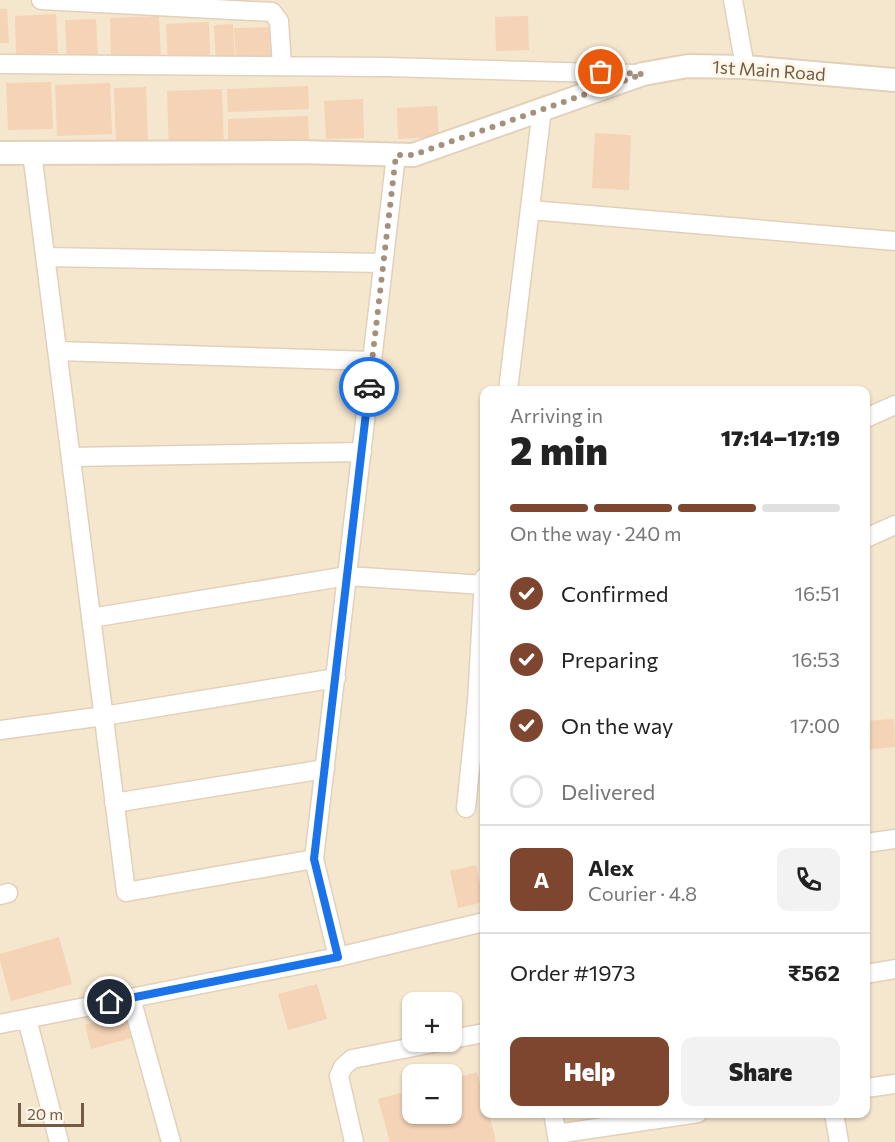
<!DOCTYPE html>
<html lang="en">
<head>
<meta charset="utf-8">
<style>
  :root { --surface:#fff; --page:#f2f2f2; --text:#222; --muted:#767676; --line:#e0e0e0; --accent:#7e462f }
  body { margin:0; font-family:Commissioner,sans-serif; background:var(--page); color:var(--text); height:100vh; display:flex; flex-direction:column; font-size:22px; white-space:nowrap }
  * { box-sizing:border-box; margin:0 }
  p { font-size:20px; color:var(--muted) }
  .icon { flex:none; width:33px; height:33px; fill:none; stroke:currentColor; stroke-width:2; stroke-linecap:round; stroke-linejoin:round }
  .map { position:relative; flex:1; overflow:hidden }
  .side { position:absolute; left:480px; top:386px; width:390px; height:732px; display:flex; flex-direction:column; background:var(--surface); border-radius:12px; box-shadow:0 2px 4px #0004 }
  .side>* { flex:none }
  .tools { position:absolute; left:402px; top:992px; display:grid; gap:12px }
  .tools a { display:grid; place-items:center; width:60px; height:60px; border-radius:12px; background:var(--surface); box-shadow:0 2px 4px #0004; font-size:30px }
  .scale { position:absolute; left:18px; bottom:15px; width:66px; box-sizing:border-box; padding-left:6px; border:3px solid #755a46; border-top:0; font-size:16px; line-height:21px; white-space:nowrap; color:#755a46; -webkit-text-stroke:4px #fff7e7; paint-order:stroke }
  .pin { position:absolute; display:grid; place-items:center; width:51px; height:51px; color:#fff; margin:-26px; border:3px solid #fff; border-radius:50%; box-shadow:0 2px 6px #0007 }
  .courier { position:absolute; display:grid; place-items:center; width:60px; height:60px; margin:-30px; border:4px solid #1a73e8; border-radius:50%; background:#fff; color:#222; box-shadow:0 2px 8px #0007 }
  .head em { font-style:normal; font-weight:800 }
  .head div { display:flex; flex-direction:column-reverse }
  .head { display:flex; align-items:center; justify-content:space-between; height:102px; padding:0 30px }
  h1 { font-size:39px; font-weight:800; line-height:45px }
  .bar { display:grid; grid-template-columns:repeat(4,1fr); gap:9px 6px; align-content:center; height:72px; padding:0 30px }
  .bar i { height:8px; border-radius:4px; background:var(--line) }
  .bar .current { background:var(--accent) }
  .bar p { grid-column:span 4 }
  .line { display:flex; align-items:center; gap:15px; padding:0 30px; border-top:2px solid var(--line) }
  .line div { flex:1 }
  .round { display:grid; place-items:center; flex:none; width:63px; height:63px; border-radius:12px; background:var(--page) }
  ol { padding:0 30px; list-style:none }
  li { display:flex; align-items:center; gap:18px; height:66px }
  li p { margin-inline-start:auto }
  li .icon { padding:6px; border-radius:50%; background:var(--accent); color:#fff; stroke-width:4 }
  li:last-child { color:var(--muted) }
  li i { width:33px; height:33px; border:3px solid var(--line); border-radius:50% }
  .cta { display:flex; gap:12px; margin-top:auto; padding:12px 30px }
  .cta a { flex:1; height:69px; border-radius:12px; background:var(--accent); color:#fff; font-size:24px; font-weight:800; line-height:69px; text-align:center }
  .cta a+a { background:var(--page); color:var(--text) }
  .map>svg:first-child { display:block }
  .residential { fill:#f5e6ce; fill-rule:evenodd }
  .building { fill:#f4d3b6 }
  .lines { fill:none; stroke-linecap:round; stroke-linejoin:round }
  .minor-casing { stroke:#e2d0bb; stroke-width:21 }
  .tertiary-casing { stroke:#e2d0bb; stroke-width:26 }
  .minor { stroke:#fff; stroke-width:18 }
  .tertiary { stroke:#fff; stroke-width:22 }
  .done { stroke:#a5907c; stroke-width:6; stroke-dasharray:0 10.8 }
  .route { stroke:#1a73e8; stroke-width:8 }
  .labels { text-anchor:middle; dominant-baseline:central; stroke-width:6; stroke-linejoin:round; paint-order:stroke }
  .street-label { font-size:18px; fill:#755a46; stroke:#fff7e7 }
</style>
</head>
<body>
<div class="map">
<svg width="895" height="1142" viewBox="0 0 895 1142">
  <rect width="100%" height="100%" fill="#fdf4e0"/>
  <path class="residential" d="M0 0H895V1142H0ZM484 390H866V1113H484ZM412 1002H452V1041H412ZM412 1074H452V1113H412Z"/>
  <path class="building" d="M0 9H7L9 43H0Z
    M56 14 58 53 16 55 15 16Z
    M159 16 161 59 111 61 110 18Z
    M528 16 529 50 496 51 495 17Z
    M96 19 98 61 67 62 65 20Z
    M209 22 210 61 168 63 166 24Z
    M233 24 235 62 216 63 214 25Z
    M278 27 279 57 236 58 234 28Z
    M51 82 53 129 8 130 6 83Z
    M110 83 112 134 57 136 55 85Z
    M308 86 309 109 228 112 227 89Z
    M146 87 148 141 116 142 114 88Z
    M222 89 224 148 169 150 167 91Z
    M363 99 364 138 326 139 324 101Z
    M437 106 439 137 398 139 397 108Z
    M308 116 309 142 228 145V119Z
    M595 133 631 135 629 190 592 188Z
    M894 719 895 747 866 750V721Z
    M476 865 484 902 458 908 450 871Z
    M59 937 72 984 11 1001 0 961V954Z
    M317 984 327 1019 288 1030 278 994Z
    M128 1013 135 1037 91 1049 85 1025Z
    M477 1072 484 1098V1113H489L496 1142H390L378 1099 412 1090V1113H452V1079Z"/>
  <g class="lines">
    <defs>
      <path id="minor" d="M41 0 272 12 279 21 282 66
        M733 0 745 67
        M0 64 387 67 635 74
        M32 153 126 892 314 859
        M531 210 895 241
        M46 257 383 263
        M58 351 372 361
        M508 390 542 109
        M866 418 895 405
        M71 457 362 452
        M866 538 895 525
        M484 578 477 702 484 701
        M91 618 347 576 484 585
        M0 730 104 716 336 678
        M114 803 325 769
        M466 808 477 702
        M866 843 895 839
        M0 895 8 893
        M338 957 314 859 396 155
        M866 974 895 969
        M131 998 171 1142
        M27 1019 59 1142
        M0 1024 338 957 484 922
        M452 1039 484 1033
        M866 1088 895 1084
        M553 1113 558 1142
        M834 1113 839 1142
        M557 1134 698 1113
        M354 1142 339 1076 343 1067 352 1059 444 1041"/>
      <path id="tertiary" d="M0 153 298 152 413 155 643 74 688 66 745 67 895 80"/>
    </defs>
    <use href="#minor" class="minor-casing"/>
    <use href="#tertiary" class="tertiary-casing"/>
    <use href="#minor" class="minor"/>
    <use href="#tertiary" class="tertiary"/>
  </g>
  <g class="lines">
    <path class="done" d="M369 387 396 155H413L643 74 601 72"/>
    <path class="route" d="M110 1002 338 957 314 859 369 387"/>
  </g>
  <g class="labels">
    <g class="street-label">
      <text transform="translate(769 70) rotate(4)">1st Main Road</text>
    </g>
  </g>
</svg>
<div class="tools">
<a>+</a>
<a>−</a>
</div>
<div class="scale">20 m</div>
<div class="pin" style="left:601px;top:72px;background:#ea580c"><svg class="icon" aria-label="bag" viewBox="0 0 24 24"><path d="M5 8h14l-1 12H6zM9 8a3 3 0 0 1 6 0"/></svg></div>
<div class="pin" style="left:110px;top:1002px;background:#1f2937"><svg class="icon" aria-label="home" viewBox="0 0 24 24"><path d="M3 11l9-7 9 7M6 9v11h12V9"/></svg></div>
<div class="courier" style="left:369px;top:387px"><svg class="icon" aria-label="car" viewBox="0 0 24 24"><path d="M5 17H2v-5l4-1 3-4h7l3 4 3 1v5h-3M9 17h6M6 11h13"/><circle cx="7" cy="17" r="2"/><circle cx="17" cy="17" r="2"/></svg></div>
<section class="side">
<div class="head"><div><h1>2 min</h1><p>Arriving in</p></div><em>17:14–17:19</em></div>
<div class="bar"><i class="current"></i><i class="current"></i><i class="current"></i><i></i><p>On the way · 240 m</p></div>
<ol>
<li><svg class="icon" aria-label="check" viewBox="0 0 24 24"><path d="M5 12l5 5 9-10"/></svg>Confirmed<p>16:51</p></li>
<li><svg class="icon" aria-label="check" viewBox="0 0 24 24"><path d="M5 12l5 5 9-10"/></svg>Preparing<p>16:53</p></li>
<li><svg class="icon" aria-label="check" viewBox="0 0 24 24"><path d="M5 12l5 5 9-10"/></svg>On the way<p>17:00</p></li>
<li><i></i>Delivered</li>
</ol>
<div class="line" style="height:108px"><b class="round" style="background:var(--accent);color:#fff">A</b><div><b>Alex</b><p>Courier · 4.8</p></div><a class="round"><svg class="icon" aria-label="phone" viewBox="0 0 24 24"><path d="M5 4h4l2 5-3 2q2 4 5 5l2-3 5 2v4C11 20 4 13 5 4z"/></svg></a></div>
<div class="line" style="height:78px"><div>Order #1973</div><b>₹562</b></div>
<div class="cta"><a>Help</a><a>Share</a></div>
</section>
</div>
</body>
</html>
